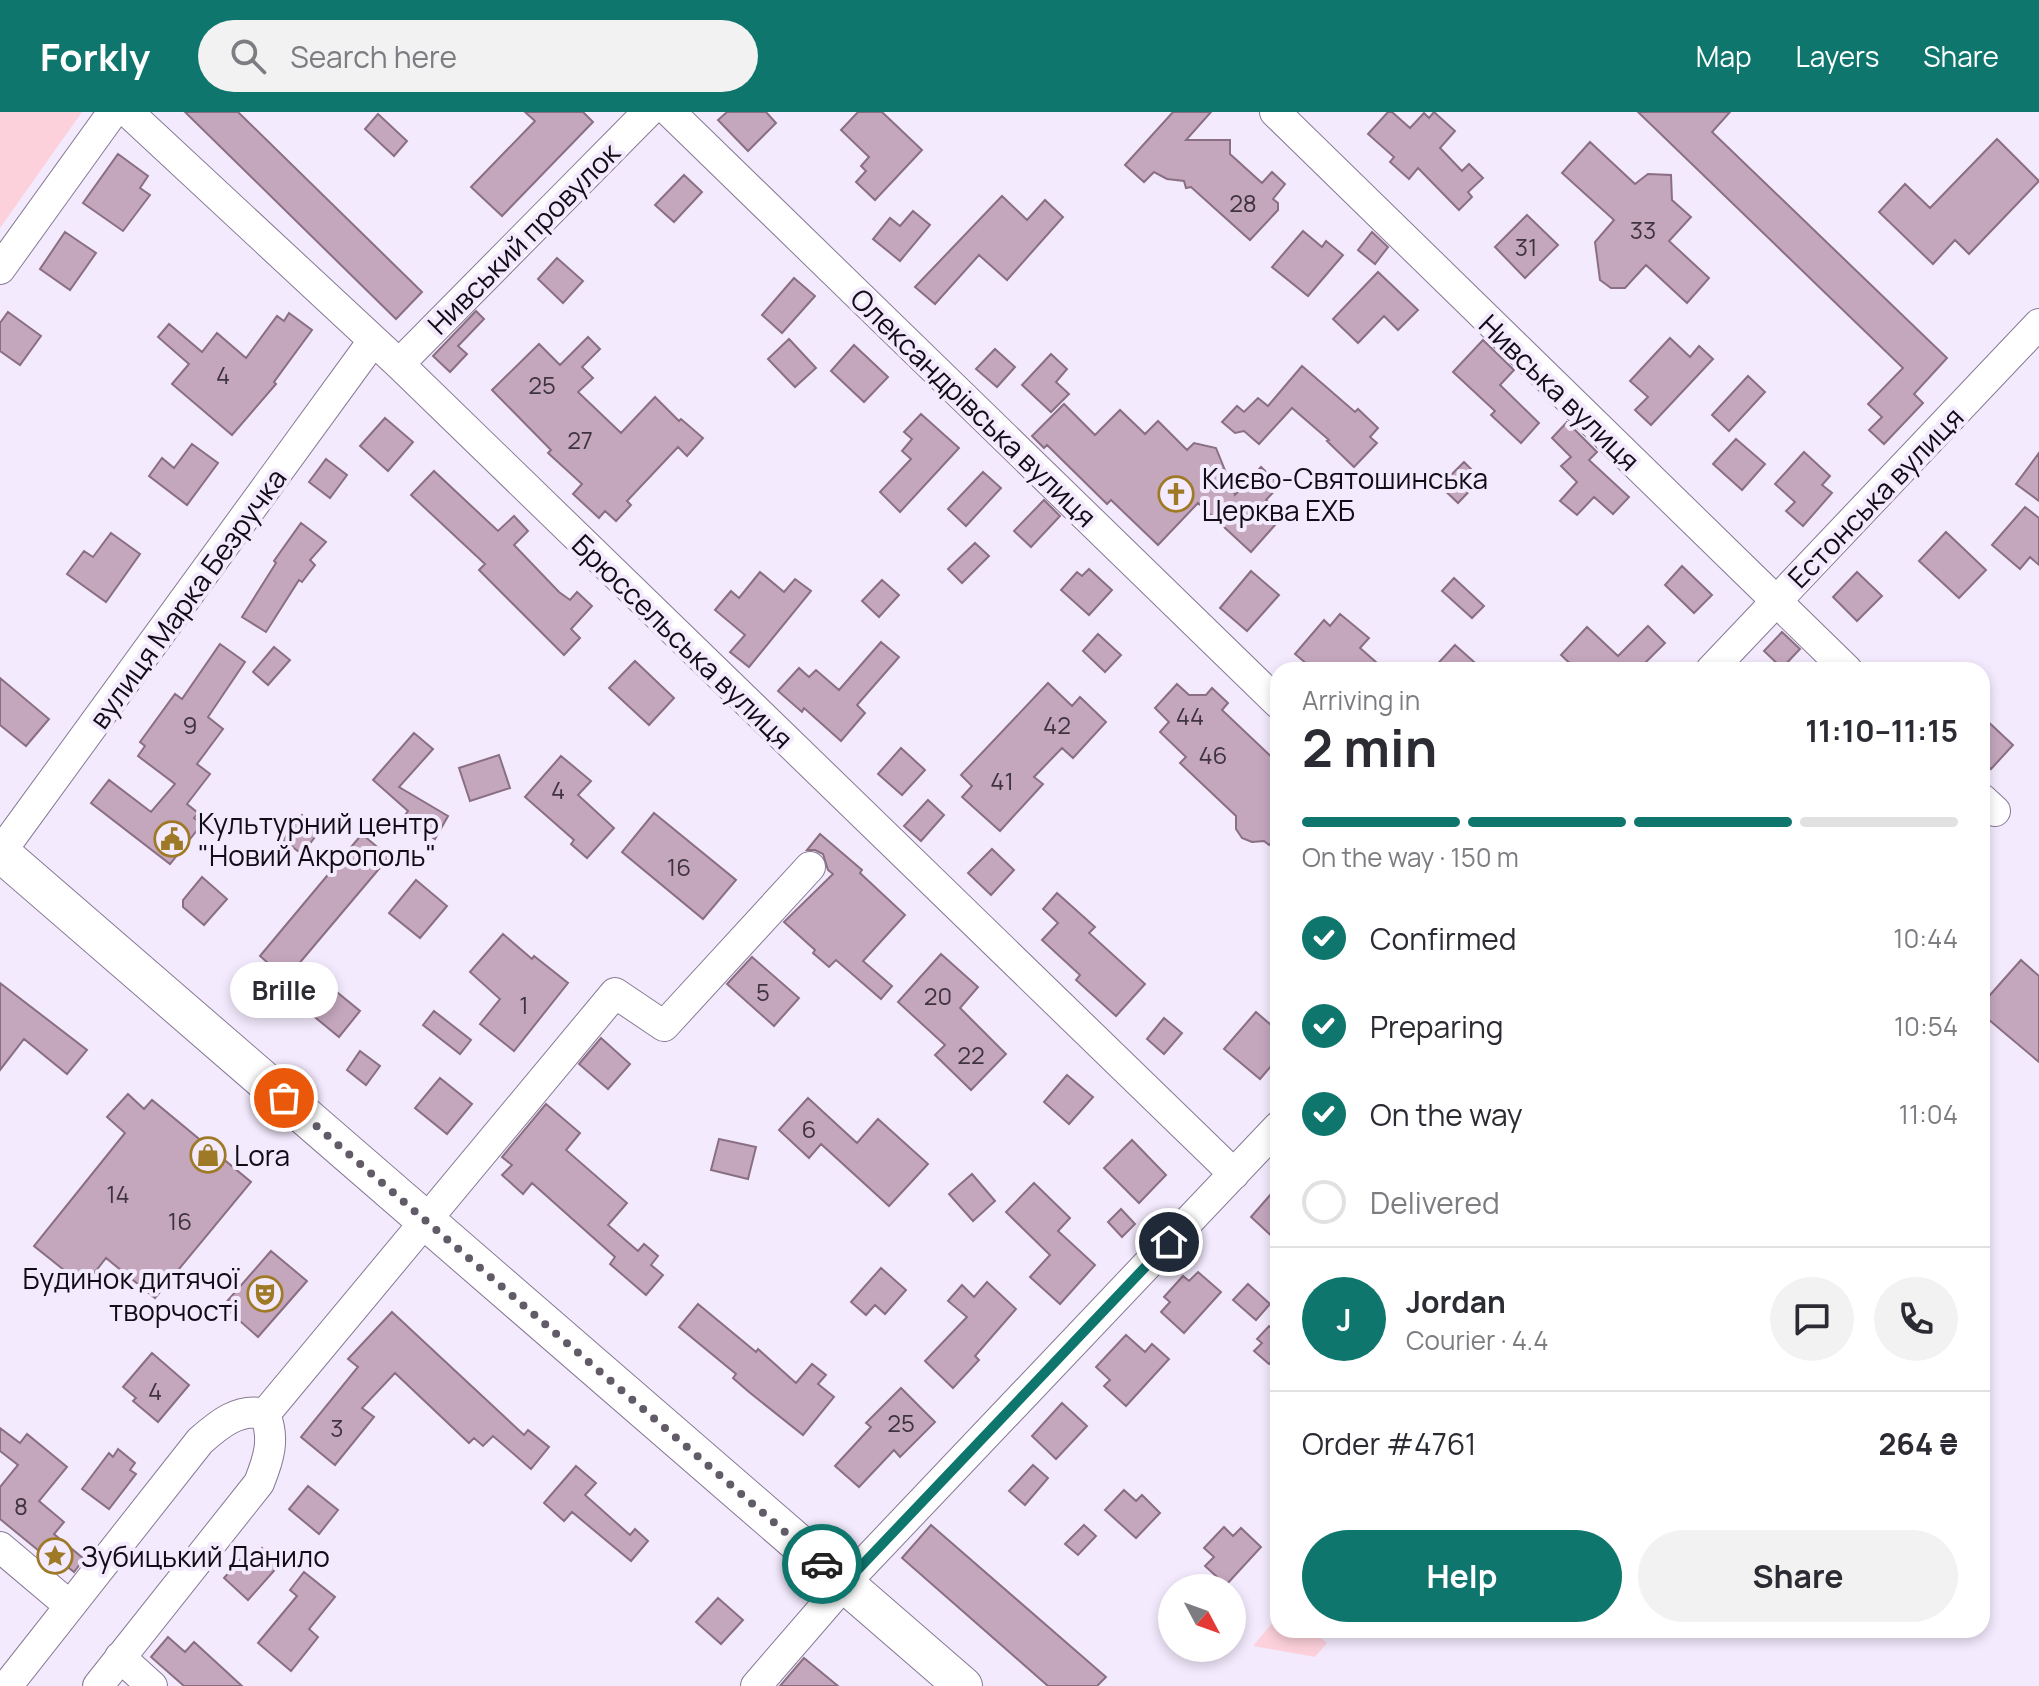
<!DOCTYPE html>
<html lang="en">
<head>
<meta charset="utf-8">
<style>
  :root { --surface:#fff; --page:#f2f2f3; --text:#2b2b33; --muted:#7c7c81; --line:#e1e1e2; --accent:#0f766e }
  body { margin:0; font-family:Manrope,sans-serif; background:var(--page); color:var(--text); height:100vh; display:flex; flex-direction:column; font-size:30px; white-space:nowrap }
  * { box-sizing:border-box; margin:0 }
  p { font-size:26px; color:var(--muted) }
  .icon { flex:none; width:44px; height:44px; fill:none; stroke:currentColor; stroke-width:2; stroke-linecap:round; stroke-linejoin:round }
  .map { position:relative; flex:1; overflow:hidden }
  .side { position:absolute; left:1270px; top:550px; width:720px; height:976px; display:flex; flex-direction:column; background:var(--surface); border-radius:24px; box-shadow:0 4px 12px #0003 }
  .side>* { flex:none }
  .needle { width:52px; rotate:131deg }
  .controls { position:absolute; left:1158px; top:1462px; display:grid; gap:16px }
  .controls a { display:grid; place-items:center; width:88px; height:88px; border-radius:50%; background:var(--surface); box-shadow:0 4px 12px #0003; font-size:40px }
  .pin { position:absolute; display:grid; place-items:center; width:68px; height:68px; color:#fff; margin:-34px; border:4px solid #fff; border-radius:50%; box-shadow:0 2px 8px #0007 }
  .courier { position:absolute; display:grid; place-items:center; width:80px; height:80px; margin:-40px; border:6px solid #0f766e; border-radius:50%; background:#fff; color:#222; box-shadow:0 2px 10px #0007 }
  .bubble { position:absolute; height:56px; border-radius:28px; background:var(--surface); box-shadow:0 4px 12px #0003; font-size:26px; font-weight:700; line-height:56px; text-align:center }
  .overview em { font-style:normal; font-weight:700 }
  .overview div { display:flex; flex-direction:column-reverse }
  .overview { display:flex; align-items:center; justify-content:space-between; height:136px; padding:0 32px }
  h1 { font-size:52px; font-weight:700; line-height:60px }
  .bar { display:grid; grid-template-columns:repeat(4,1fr); gap:12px 8px; align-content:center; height:96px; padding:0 32px }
  .bar i { height:10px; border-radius:6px; background:var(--line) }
  .bar .on { background:var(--accent) }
  .bar p { grid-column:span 4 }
  .line { display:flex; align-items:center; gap:20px; padding:0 32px; border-top:2px solid var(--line) }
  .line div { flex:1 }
  .round { display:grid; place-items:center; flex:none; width:84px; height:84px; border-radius:42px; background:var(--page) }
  ol { padding:0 32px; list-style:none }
  li { display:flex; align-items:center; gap:24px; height:88px }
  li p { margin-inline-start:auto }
  li .icon { padding:8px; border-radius:50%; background:var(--accent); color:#fff; stroke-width:4 }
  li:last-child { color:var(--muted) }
  li i { width:44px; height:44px; border:4px solid var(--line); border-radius:50% }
  .cta { display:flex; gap:16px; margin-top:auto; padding:16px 32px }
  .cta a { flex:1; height:92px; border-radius:48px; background:var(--accent); color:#fff; font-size:32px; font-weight:700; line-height:92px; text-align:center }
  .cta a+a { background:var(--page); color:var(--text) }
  header { display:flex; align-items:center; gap:48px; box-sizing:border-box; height:112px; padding:0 40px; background:var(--accent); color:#fff }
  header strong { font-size:38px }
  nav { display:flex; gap:44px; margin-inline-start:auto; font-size:28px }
  .search { width:560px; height:72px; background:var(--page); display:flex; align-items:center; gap:20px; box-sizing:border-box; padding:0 28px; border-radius:44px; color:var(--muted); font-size:30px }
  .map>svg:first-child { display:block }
  .green { fill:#fdd1db }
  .building { fill:#c5a7bd; stroke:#8a6f83; stroke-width:2 }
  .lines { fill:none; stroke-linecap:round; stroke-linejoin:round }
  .minor-casing { stroke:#887995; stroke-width:32 }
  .major-casing { stroke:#887995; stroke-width:40 }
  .minor { stroke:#fff; stroke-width:30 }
  .major { stroke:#fff; stroke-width:38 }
  .done { stroke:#615a67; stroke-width:8; stroke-dasharray:0 14.4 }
  .route { stroke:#0f766e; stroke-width:10 }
  .labels { text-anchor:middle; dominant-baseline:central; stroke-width:8; stroke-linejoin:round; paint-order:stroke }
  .number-label { font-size:24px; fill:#3f3340 }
  .street-label { font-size:28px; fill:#120c16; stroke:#f3eafd }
  .poi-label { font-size:28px; fill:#120c16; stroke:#f3eafd; text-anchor:start }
</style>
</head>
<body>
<header>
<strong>Forkly</strong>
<div class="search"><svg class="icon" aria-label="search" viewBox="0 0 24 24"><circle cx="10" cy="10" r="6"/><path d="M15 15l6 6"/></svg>Search here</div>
<nav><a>Map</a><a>Layers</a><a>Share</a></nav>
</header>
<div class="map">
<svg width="2039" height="1574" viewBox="0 0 2039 1574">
  <rect width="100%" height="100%" fill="#f3eafd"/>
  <path class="green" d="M0 0H82L0 116Z
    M1278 1504V1518H1311L1327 1531 1315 1545 1253 1534Z"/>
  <path class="building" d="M185 0H238L422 180 396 207Z
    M525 0H583L593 10 502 104 471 75 535 9Z
    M727 0H766L776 11 748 39 718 8Z
    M858 0H882L922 38 875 88 856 70 866 59 861 54 869 45 841 18Z
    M1173 0H1211L1186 28H1230V42L1262 71 1272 60 1285 72 1273 87 1278 91V98L1250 128 1191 75 1186 76 1184 69 1167 67 1154 60 1144 70 1125 53Z
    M1388 0H1392L1410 16 1424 1 1429 6 1434 0 1455 19 1440 36 1462 59 1469 52 1483 66 1468 80 1472 85 1459 98 1418 56 1409 67 1390 50 1394 45 1368 22Z
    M1638 0H1730L1712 20 1947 246 1914 282 1923 291 1884 332 1869 318 1882 305 1868 292 1903 256Z
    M378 2 407 29 394 44 365 17Z
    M1997 27 2039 69 1969 142 1955 128 1933 152 1879 100 1905 72 1930 96Z
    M1590 30 1635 72 1648 62 1671 63 1672 88 1691 105 1669 129 1709 166 1687 191 1646 153 1625 176H1611L1600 168 1595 130 1614 108 1562 61Z
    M118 42 148 64 140 76 150 83 123 119 83 91Z
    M684 63 702 80 674 110 655 93Z
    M1002 84 1027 108 1045 88 1063 105 1007 168 979 143 935 192 915 175Z
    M913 99 930 113 900 149 873 127 890 106 900 114Z
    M1527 103 1558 133 1525 166 1495 135Z
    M1303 119 1322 135 1326 129 1343 143 1308 184 1272 155Z
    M65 120 96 141 70 178 40 157Z
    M1372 120 1388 135 1375 152 1358 138Z
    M557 146 583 169 563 191 538 167Z
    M1378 160 1418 198 1398 218 1384 204 1358 231 1333 207Z
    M794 166 815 184 782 221 762 203Z
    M476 199 484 207 458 234 467 242 450 260 433 244Z
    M8 200 41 224 20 253 0 239V211Z
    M289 201 312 218 274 270 276 272 232 323 172 272 189 252 158 225 169 212 202 240 217 221 246 246 277 204 284 209Z
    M588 225 600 237 582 255 593 266 578 280 621 321 655 285 679 309 681 307 703 326 687 344 678 335 627 389 631 393 616 409 605 399 599 406 573 382 582 372 548 341 551 338 492 278 539 232 560 253Z
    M1670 226 1690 245 1699 234 1713 247 1651 313 1635 298 1648 285 1630 269Z
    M789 227 816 256 795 275 768 247Z
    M1483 228 1514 258 1500 273 1539 311 1521 331 1491 303 1495 299 1453 260Z
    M854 233 888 265 864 290 831 259Z
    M995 237 1015 255 997 275 976 257Z
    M1051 242 1067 257 1056 270 1069 282 1051 300 1022 273Z
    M1302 254 1355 300 1358 297 1378 316 1370 325 1377 331 1354 355 1327 329 1329 328 1292 296 1259 332 1244 319 1235 321 1222 310 1237 294 1244 300 1258 286 1268 294Z
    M1748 264 1765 280 1729 319 1712 303Z
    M1064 292 1095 323 1120 298 1145 322 1158 309 1187 338 1194 331 1216 336 1235 383 1261 355 1280 373 1266 388 1277 398 1269 407 1275 413 1251 440 1198 391 1158 433 1111 388 1107 392 1047 333 1044 336 1032 324Z
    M921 302 959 336 900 400 880 380 911 347 902 339 912 327 904 320Z
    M385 306 413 330 388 359 360 334Z
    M1567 310 1597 340 1589 348 1629 385 1613 402 1594 385 1577 403 1560 389 1577 370 1561 354 1571 345 1552 326Z
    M1736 327 1765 352 1742 378 1713 352Z
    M192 332 218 351 187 393 149 364 162 346 174 356Z
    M1804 340 1830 364 1822 373 1832 381 1803 414 1786 399 1795 390 1775 372Z
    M2039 341V389L2016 372Z
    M326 347 347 363 330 386 309 370Z
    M1464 350 1481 367 1458 391 1440 374Z
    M434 359 498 419 514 404 528 419 514 433 559 480 570 488 577 480 592 494 571 517 580 526 564 543 479 458 485 452 411 383Z
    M983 360 1001 376 966 414 948 397Z
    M1044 388 1060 404 1031 435 1014 419Z
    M2025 395 2039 406V453L2030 445 2020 457 1992 433Z
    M301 411 326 430 310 448 315 453 302 470 299 468 266 520 242 505 276 451 274 449Z
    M1946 420 1986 458 1959 486 1919 449Z
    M111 421 140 442 106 490 67 462 84 439 93 445Z
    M975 431 989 444 962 471 948 457Z
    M1682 454 1712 483 1694 501 1665 473Z
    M1089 457 1112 478 1089 503 1061 478 1077 460 1082 464Z
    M1251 459 1279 483 1247 519 1220 496Z
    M760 460 784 480 795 467 811 479 749 555 730 540 745 523 715 498 731 479 739 486Z
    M1857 460 1882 484 1857 509 1833 485Z
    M1454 466 1484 494 1472 506 1442 479Z
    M882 468 899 483 879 505 862 489Z
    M1340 502 1369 526 1360 536 1385 558H1314L1295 542 1324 508 1330 514Z
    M1648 514 1665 531 1638 558H1577L1561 543 1587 515 1618 544Z
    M1782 520 1800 537 1782 556 1764 539Z
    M1098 522 1121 543 1105 560 1083 539Z
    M881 530 899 545 857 593 865 601 841 629 804 596 802 600 778 579 799 556 809 565 816 558 839 578Z
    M220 532 245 550 208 605 223 617 197 652 210 662 187 692 198 701 194 706 202 712 170 752 91 691 109 668 151 700 175 672 138 644 145 634 140 630 175 582 182 587Z
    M1455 533 1483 558H1432Z
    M274 535 290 548 268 573 253 560Z
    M635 549 674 586 649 613 609 576Z
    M0 566 49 607 26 634 0 613Z
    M1048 571 1072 594 1080 585 1106 610 1073 646 1062 636 1034 665 1043 672 1000 719 962 685 972 674 961 663Z
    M1177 572 1189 583H1206L1212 576 1228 591 1222 598 1278 651V723L1269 733 1264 729 1252 730 1242 726 1236 717V704L1180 651 1186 645 1160 620 1169 610 1155 596Z
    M1982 604 2013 633 1991 657 1982 649Z
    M414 621 433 637 399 675 448 704 435 727 402 707 408 699 373 668Z
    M901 636 925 658 902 683 878 662Z
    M499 643 510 676 470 689 459 656Z
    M561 644 591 669 578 683 614 716 587 746 571 732 574 728 525 685Z
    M928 688 944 703 921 729 904 714Z
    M654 701 736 768 703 807 622 740Z
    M302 703 321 717 302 742 283 728Z
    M362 722 389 745 286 867 260 844Z
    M820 722 862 758 860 761 905 803 863 849 892 874 881 887 836 848 829 855 813 841 815 838 784 810 833 762 828 758 823 742 815 738H807Z
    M992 737 1014 758 991 783 968 761Z
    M202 765 227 787 204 813 183 795V788Z
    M416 768 447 794 420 826 389 801Z
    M1057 781 1095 815 1089 821 1145 872 1116 904 1076 868 1080 863 1042 828 1058 811 1043 797Z
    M503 822 532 847 534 844 568 871 514 939 480 912 500 887 470 860Z
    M941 842 978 875 960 896 1006 942 971 978 935 943 945 933 898 890Z
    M752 845 799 886 774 914 727 872Z
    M2021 848 2039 864V950L1982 902V892Z
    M0 871 87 938 67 962 24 927 0 958Z
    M327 872 360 899 339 925 305 897Z
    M434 899 471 928 460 942 423 913Z
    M1256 900 1278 919V946L1260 967 1224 937Z
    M1164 906 1182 921 1164 942 1147 927Z
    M601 926 630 952 608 977 579 952Z
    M360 939 380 954 366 973 347 958Z
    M1067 963 1093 985 1069 1012 1044 990Z
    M440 966 472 992 447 1022 415 996Z
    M128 982 144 997 152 988 251 1070 155 1186 106 1146 84 1174 34 1134 125 1021 107 1005Z
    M808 986 857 1031 878 1007 928 1052 889 1094 821 1032 809 1046 779 1018Z
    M546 992 580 1021 566 1038 627 1091 608 1113 638 1139 644 1132 658 1144 651 1153 663 1163 646 1183 610 1152 615 1145 532 1071 523 1082 502 1063 512 1053 502 1045Z
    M719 1027 756 1035 748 1067 711 1058Z
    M1132 1028 1166 1063 1139 1091 1104 1056Z
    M972 1062 995 1089 973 1109 949 1082Z
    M1034 1071 1070 1106 1058 1119 1095 1153 1060 1192 1030 1165 1050 1143 1006 1100Z
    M1278 1074V1130L1251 1105Z
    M1121 1097 1135 1112 1122 1125 1108 1110Z
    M271 1139 307 1169 258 1225 223 1194Z
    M881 1156 906 1178 885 1202 875 1193 866 1203 851 1190Z
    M1198 1160 1221 1180 1184 1221 1161 1200 1170 1190 1164 1185 1183 1164 1189 1169Z
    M987 1170 1016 1197 975 1244 979 1248 953 1276 925 1249 967 1205 948 1189 962 1173 974 1185Z
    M1248 1172 1270 1192 1256 1208 1233 1188Z
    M698 1192 756 1240 758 1237 796 1271 812 1252 826 1263 818 1272 834 1285 803 1323 749 1280 733 1266 736 1262 679 1215Z
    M392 1200 524 1323 528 1318 549 1335 531 1357 493 1324 483 1334 474 1326 469 1331 395 1261 362 1296 374 1305 335 1353 301 1325 358 1255 348 1247Z
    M1278 1213V1245L1269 1252 1254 1239 1262 1231 1257 1227 1269 1214 1274 1218Z
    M1126 1223 1145 1240 1152 1232 1169 1247 1126 1294 1104 1274 1110 1268 1096 1255Z
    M152 1241 189 1273 158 1310 133 1289 136 1286 123 1275Z
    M901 1276 935 1310 900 1345 894 1338 859 1375 835 1354 871 1315 866 1311Z
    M1062 1291 1087 1314 1056 1347 1032 1324Z
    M0 1316 20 1331 27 1322 67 1355 39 1389 64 1410 54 1422 84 1447 74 1460 43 1435 39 1439 0 1407V1375L18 1353 0 1339Z
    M118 1337 135 1351 130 1358 136 1362 109 1397 82 1377 109 1341 113 1345Z
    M1033 1353 1048 1366 1025 1393 1009 1379Z
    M576 1354 596 1371 585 1383 630 1423 635 1417 648 1429 631 1449 572 1400 564 1409 544 1391Z
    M308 1374 338 1398 319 1422 289 1397Z
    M1124 1378 1136 1389 1142 1383 1160 1401 1136 1426 1105 1398Z
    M931 1413 1106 1565 1097 1574H1048L902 1446Z
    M1084 1413 1096 1424 1078 1443 1065 1432Z
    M1224 1415 1233 1424 1241 1416 1261 1435 1226 1473 1205 1454 1214 1445 1204 1436Z
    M262 1436 280 1452 248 1488 224 1466 247 1440 254 1445Z
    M304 1460 335 1485 309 1517 318 1525 291 1559 258 1531 297 1484 290 1478Z
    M718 1486 743 1508 721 1532 696 1510Z
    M168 1525 185 1540 194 1530 242 1574H184L151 1545Z
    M804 1546 838 1574H780Z"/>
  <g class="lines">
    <defs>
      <path id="minor" d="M128 0 399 252 1234 1062
        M670 0 1278 591
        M1275 0 1847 558
        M0 157 113 0
        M399 252 648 0
        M1711 558 2039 212
        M1982 687 1995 699
        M0 741 373 229
        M265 1302 615 881 664 914 810 755
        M0 1435 70 1494
        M120 1545 152 1574
        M7 1574 200 1329C218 1313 239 1295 265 1302
        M98 1574 259 1371C269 1346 275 1327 265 1302
        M756 1574 845 1471 1278 1015"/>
      <path id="major" d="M0 740 963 1574"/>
    </defs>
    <use href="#minor" class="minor-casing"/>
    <use href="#major" class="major-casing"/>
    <use href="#minor" class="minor"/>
    <use href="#major" class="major"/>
  </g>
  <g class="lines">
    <path class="done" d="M284 986 822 1452"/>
    <path class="route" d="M822 1452 845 1471 1169 1130"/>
  </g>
  <defs>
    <symbol id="church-ring" viewBox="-11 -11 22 22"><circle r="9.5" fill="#f3eafd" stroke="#9f7a26" stroke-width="1.5"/><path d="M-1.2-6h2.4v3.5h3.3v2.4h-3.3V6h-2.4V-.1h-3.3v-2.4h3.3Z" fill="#9f7a26"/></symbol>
    <symbol id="civic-ring" viewBox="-11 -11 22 22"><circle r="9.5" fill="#f3eafd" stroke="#9f7a26" stroke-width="1.5"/><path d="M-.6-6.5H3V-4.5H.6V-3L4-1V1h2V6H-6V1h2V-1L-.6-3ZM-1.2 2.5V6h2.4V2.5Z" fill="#9f7a26"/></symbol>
    <symbol id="shop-ring" viewBox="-11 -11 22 22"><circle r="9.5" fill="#f3eafd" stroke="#9f7a26" stroke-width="1.5"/><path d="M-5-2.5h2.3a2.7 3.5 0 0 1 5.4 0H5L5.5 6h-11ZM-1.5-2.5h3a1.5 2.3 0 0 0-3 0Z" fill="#9f7a26"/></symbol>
    <symbol id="theatre-ring" viewBox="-11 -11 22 22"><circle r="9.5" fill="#f3eafd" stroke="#9f7a26" stroke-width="1.5"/><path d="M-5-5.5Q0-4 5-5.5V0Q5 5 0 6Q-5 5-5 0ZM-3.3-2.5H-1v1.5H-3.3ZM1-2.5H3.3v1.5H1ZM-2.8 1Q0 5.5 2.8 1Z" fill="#9f7a26"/></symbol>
    <symbol id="sight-ring" viewBox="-11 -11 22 22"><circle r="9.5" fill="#f3eafd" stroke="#9f7a26" stroke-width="1.5"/><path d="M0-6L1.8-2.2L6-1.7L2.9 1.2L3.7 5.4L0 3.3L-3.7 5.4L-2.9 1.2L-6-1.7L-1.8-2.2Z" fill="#9f7a26"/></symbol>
  </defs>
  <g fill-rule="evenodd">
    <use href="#church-ring" x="1156" y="362" width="40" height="40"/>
    <use href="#civic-ring" x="152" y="707" width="40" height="40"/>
    <use href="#shop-ring" x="188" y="1023" width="40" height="40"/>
    <use href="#theatre-ring" x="245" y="1162" width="40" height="40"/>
    <use href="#sight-ring" x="35" y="1424" width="40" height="40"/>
  </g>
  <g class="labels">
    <g class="number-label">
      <text x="1243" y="90">28</text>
      <text x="1643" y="117">33</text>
      <text x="1526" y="134">31</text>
      <text x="223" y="262">4</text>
      <text x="542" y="272">25</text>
      <text x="580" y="327">27</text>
      <text x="1190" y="603">44</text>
      <text x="190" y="612">9</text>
      <text x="1057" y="612">42</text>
      <text x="1213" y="642">46</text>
      <text x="1002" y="668">41</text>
      <text x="558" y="677">4</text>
      <text x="679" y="754">16</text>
      <text x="763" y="879">5</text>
      <text x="938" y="883">20</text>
      <text x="524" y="892">1</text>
      <text x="971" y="942">22</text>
      <text x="809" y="1016">6</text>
      <text x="118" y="1081">14</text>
      <text x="180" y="1108">16</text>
      <text x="155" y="1278">4</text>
      <text x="901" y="1310">25</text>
      <text x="337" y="1315">3</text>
      <text x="21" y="1393">8</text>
    </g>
    <g class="street-label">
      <text transform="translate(523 126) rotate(-45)">Нивський провулок</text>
      <text transform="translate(1560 280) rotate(44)">Нивська вулиця</text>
      <text transform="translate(974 295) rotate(44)">Олександрівська вулиця</text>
      <text transform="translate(1875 385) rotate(-46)">Естонська вулиця</text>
      <text transform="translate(187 486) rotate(-54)">вулиця Марка Безручка</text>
      <text transform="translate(683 529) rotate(44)">Брюссельська вулиця</text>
    </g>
    <g class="poi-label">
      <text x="1202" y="366">Києво-Святошинська<tspan x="1202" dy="32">Церква ЕХБ</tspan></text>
      <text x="198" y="711">Культурний центр<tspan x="198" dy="32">"Новий Акрополь"</tspan></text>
      <text x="234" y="1043">Lora</text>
      <text x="239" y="1166" text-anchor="end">Будинок дитячої<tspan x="239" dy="32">творчості</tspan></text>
      <text x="81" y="1444">Зубицький Данило</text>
    </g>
  </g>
</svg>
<div class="controls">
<a><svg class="needle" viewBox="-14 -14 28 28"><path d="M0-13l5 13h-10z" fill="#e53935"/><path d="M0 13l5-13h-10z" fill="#7c7c81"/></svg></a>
</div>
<div class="pin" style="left:284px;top:986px;background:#ea580c"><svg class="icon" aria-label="bag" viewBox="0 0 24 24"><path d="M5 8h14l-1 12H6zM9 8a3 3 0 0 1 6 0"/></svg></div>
<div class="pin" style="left:1169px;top:1130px;background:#1f2937"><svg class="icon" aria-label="home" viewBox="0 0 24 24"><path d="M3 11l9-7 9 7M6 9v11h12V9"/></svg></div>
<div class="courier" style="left:822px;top:1452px"><svg class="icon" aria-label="car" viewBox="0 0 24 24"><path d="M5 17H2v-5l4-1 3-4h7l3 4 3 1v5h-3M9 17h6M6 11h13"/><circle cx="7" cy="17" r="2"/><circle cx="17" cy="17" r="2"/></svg></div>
<div class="bubble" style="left:230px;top:850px;width:108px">Brille</div>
<section class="side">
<div class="overview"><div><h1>2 min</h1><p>Arriving in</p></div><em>11:10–11:15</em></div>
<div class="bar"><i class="on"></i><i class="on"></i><i class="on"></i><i></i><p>On the way · 150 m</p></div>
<ol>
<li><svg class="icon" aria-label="check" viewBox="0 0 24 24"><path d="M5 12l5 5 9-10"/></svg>Confirmed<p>10:44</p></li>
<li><svg class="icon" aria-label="check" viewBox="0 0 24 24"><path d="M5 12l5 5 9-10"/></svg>Preparing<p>10:54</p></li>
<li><svg class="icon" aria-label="check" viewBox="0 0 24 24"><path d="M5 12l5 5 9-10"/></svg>On the way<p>11:04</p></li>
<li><i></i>Delivered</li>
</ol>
<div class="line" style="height:144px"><b class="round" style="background:var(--accent);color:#fff">J</b><div><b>Jordan</b><p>Courier · 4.4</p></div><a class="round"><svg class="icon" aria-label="chat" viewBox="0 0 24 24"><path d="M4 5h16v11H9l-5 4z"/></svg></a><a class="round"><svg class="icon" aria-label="phone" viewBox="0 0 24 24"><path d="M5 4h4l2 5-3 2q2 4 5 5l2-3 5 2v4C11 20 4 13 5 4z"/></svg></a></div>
<div class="line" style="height:104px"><div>Order #4761</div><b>264 ₴</b></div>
<div class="cta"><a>Help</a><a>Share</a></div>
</section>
</div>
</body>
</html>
